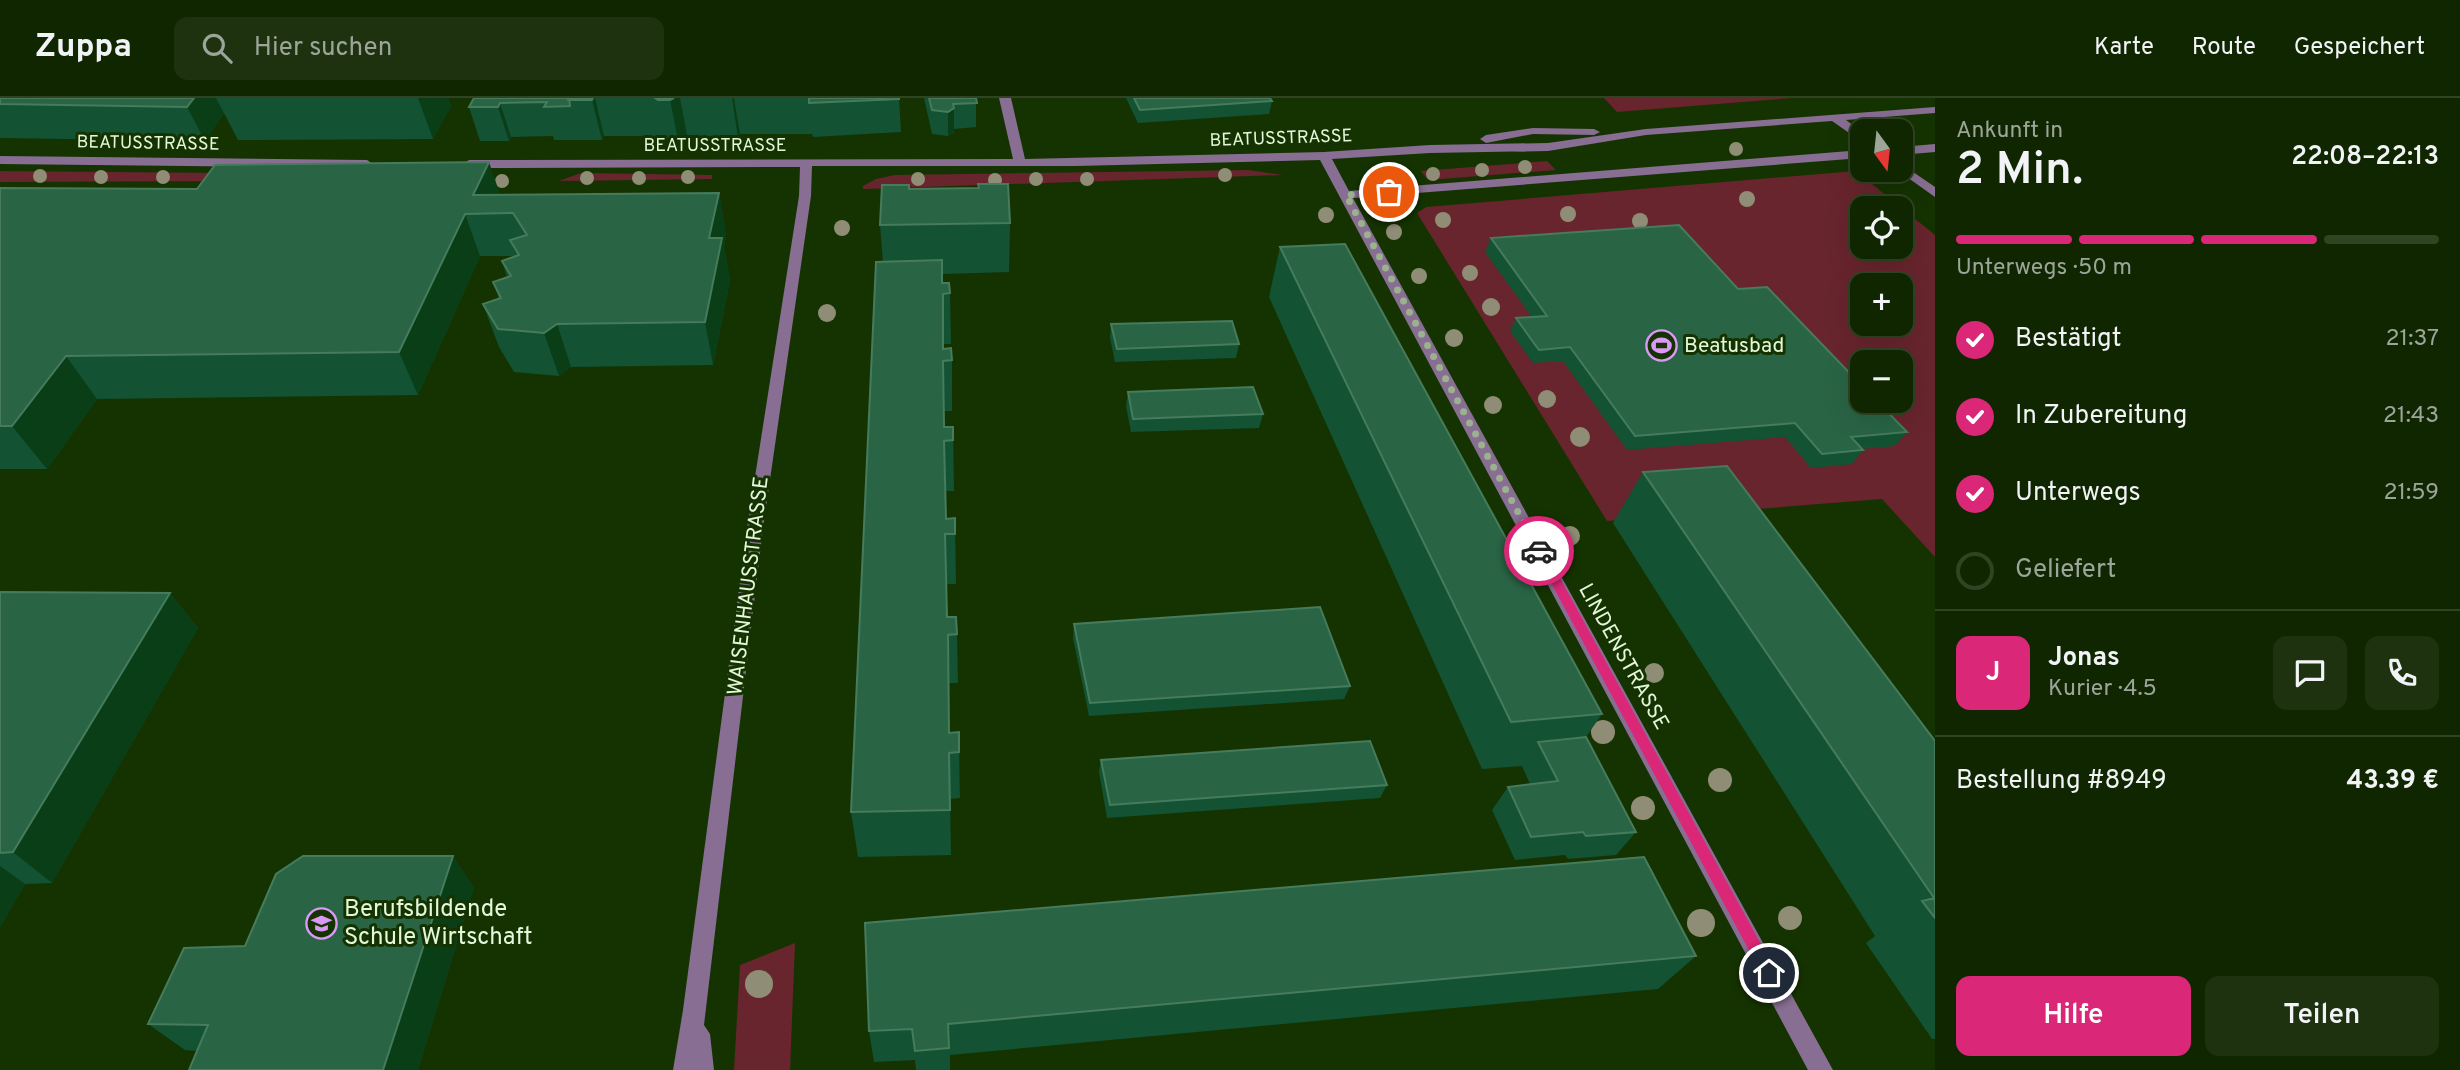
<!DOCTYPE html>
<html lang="de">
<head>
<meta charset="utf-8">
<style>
  :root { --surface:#102601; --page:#1e3210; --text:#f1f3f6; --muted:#9ca599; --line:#304323; --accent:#db2777 }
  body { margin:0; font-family:Overpass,sans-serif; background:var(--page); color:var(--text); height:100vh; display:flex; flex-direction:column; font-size:26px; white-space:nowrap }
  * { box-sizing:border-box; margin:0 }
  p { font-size:23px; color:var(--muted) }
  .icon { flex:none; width:38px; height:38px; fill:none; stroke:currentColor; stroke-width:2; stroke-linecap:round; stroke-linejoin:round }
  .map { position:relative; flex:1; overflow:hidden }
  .drawer { display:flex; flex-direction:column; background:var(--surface); width:525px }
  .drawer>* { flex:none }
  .needle { width:46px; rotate:165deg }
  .tools { position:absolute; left:1850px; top:21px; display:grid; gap:14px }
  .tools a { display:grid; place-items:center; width:63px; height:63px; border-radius:14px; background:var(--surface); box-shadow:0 7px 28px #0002,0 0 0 2px var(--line); font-size:35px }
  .pin { position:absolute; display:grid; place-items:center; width:60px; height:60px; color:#fff; margin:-30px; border:4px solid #fff; border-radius:50%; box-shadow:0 2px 7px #0007 }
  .courier { position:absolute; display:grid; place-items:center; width:70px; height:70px; margin:-35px; border:5px solid #db2777; border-radius:50%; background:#fff; color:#222; box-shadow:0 2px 9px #0007 }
  .headline em { font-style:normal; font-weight:600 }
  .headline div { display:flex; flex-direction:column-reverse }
  .headline { display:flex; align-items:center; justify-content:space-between; height:119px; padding:0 21px }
  h1 { font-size:46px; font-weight:600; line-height:52px }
  .bar { display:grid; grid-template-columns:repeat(4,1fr); gap:10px 7px; align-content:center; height:84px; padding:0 21px }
  .bar i { height:9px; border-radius:5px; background:var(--line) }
  .bar .current { background:var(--accent) }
  .bar p { grid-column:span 4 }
  .line { display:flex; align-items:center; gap:18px; padding:0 21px; border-top:2px solid var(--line) }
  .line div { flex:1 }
  .round { display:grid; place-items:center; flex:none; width:74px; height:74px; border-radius:14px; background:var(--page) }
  ol { padding:0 21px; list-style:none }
  li { display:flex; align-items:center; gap:21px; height:77px }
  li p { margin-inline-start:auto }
  li .icon { padding:7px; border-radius:50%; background:var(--accent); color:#fff; stroke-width:4 }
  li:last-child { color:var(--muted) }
  li i { width:38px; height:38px; border:4px solid var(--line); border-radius:50% }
  .button { display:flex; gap:14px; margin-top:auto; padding:14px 21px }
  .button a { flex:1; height:80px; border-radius:14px; background:var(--accent); color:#fff; font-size:28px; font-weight:600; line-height:80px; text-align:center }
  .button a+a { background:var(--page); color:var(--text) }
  header { display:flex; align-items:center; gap:42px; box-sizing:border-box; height:98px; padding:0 35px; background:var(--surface); border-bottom:2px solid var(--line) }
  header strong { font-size:33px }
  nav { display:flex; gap:38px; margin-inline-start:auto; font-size:24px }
  .search { width:490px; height:63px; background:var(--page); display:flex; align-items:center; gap:18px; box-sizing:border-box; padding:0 24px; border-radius:14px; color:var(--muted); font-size:26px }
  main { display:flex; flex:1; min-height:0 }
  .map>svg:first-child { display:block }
  .green { fill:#68252d; fill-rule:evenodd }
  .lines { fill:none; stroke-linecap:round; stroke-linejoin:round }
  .minor { fill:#876e92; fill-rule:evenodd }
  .tree { fill:#908d77 }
  .wall { fill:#135233 }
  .shaded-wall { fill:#0a3e17 }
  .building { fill:#296445; stroke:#467b5c; stroke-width:2 }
  .route { fill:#db2777 }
  .done { stroke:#9cb28f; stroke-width:7; stroke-dasharray:0 12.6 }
  .labels { text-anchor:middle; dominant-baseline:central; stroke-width:6; stroke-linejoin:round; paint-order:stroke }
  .far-street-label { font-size:18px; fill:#e4f7db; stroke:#153301 }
  .poi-label { font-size:21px; fill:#e4f7db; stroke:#153301; text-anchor:start }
  .street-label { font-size:21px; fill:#e4f7db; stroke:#153301 }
  .near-poi-label { font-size:24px; fill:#e4f7db; stroke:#153301; text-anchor:start }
</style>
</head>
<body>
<header>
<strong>Zuppa</strong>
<div class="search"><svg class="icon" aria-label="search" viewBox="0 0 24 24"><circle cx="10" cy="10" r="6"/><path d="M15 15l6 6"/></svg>Hier suchen</div>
<nav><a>Karte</a><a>Route</a><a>Gespeichert</a></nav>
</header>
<main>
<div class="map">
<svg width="1935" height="972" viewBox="0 0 1935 972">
  <rect width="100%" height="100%" fill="#153301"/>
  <path class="green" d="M1604 0H1792L1617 14Z
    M1547 63 1556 72 1428 82 1421 73Z
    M1248 72 1283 77 863 91V88L876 81 895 77Z
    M0 73 228 75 229 83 0 84Z
    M1856 73 1935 137V459L1882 401 1607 423 1417 115 1426 109ZM1862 110H1900V149H1862ZM1862 187H1900V226H1862ZM1862 264H1900V303H1862Z
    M581 75 712 77V81L559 83Z
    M795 845 790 972H734L740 867Z"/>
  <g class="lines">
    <path class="minor" d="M999 0H1011L1025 61 1324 54 1430 47 1548 45 1646 31 1935 9V15L1846 22 1862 34V44L1832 23 1646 37 1548 53 1430 55 1332 61 1349 93 1862 52V60L1353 100 1833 972H1808L1320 62 1076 68H812L811 98 763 430 704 927 710 936 714 972H673L683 912 747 430 799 98 800 69 469 70 463 66 469 62 1013 61Z
      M1533 30 1594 31 1600 34 1594 37 1533 36 1486 45 1480 41 1486 37Z
      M1935 46V54L1900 57V49Z
      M0 58 367 62 373 66 367 70 0 66Z
      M1900 65 1935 89V99L1897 72H1900Z"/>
  </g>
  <g class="tree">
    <circle cx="1736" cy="51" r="7"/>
    <circle cx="1525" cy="69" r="7"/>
    <circle cx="1482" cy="72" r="7"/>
    <circle cx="1433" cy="76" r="7"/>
    <circle cx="1225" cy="77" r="7"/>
    <circle cx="40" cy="78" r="7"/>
    <circle cx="101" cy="79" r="7"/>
    <circle cx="163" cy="79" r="7"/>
    <circle cx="688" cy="79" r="7"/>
    <circle cx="587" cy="80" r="7"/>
    <circle cx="639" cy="80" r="7"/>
    <circle cx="918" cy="81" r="7"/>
    <circle cx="1036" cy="81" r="7"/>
    <circle cx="1087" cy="81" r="7"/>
    <circle cx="995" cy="82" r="7"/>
    <circle cx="502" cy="83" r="7"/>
    <circle cx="1747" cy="101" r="8"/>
    <circle cx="1568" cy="116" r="8"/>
    <circle cx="1326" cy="117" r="8"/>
    <circle cx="1443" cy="122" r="8"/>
    <circle cx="1640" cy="123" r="8"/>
    <circle cx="842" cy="130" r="8"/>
    <circle cx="1394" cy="134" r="8"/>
    <circle cx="1470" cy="175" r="8"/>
    <circle cx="1419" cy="178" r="8"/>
    <circle cx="1491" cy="209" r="9"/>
    <circle cx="827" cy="215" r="9"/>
    <circle cx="1454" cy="240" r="9"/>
    <circle cx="1547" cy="301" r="9"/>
    <circle cx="1493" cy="307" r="9"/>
    <circle cx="1580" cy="339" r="10"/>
    <circle cx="1570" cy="438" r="10"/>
    <circle cx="1654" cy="575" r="10"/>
    <circle cx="1603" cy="634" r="12"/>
    <circle cx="1720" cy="682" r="12"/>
    <circle cx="1643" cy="710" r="12"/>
    <circle cx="1790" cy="820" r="12"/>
    <circle cx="1701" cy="825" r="14"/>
    <circle cx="759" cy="886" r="14"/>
  </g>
  <path class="wall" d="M0 0H448L451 8 433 41 238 42 224 15 205 43 0 40Z
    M474 0H899L901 34 813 39 812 36H740L738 40 687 37 678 42H666L661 38H604L602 42H554L553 38 511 39 509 43H480L469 9Z
    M924 0H976V29L954 31V35L948 38 932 36Z
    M1126 0H1270L1272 3 1269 16 1138 25Z
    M978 86 1010 125 1009 174 943 176V185L950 195 951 246H944V251L952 262V313H944L945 329H953L954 393H945L946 421 955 420 956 486H947V519L957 536 958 585H949V635L959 634 960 700 950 701 951 757 858 759 851 714 883 164 880 127 978 90Z
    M0 90 500 97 719 95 726 137 724 149 730 182 713 267 571 269 559 278 514 274 499 249 483 206 499 201 493 184 507 179 502 163 515 158H480L418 297 97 301 47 371H0Z
    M1491 140 1738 191 1907 334 1895 348 1862 351 1863 352 1852 366 1811 370 1785 339 1627 352 1563 263 1533 265 1510 233 1516 220 1532 219 1485 154Z
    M1280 149 1602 616 1586 639 1636 734 1616 757 1568 761 1565 757 1515 762 1492 712 1508 689 1530 686 1522 668 1482 671 1269 199Z
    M1111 226 1239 246 1236 260 1115 264 1110 240Z
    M1128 294 1263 316 1259 330 1131 334 1126 308Z
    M1643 374 1935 643V941H1932L1866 845 1875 838 1613 425Z
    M0 494 170 495 198 530 52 785 25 786 0 829Z
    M1074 526 1350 588 1344 601 1089 618 1073 540Z
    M1101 662 1387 687 1380 700 1107 720 1099 674Z
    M474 789 418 972H189L197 953 185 952 148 926 245 848Z
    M1696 858 1658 891 950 957V972H916L915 962 874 964 869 933Z"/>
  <path class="shaded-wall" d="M194 0H216L224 15 205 43 187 9Z
    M418 0H448L451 8 433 41Z
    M593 0H595L604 38 602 42 592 2Z
    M674 0H680L687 37 678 42 670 2Z
    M732 0H734L740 36 738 40Z
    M500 5 511 39 509 43 498 9Z
    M954 10V35L948 38V14Z
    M489 64 503 105 473 97Z
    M719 95 726 137 724 149 730 182 713 267 705 224 709 140Z
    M465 116 480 158 418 297 399 254Z
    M557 226 571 269 559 278 544 235Z
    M66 258 97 301 47 371 12 328Z
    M170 495 198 530 52 785 13 754Z
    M959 634 960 681V700Z
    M453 758 474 789 418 972H383Z
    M0 768 25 786 0 829Z"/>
  <path class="building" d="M0 0H194L187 9 0 6Z
    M474 0H569L570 8 544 9 547 4 500 5 498 9H469Z
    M569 0H593L592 2H568Z
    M655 0H674L670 2H658Z
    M809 0H899V1L809 5Z
    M929 0H976L977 5 953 6 954 10 948 14 932 12Z
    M1134 0H1270L1272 3 1140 12Z
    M489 64 473 97 719 95 709 140H722L705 224 557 226 544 235 498 231 483 206 501 200 493 184 511 178 502 163 519 157 510 142 527 137 513 115 465 116 399 254 66 258 12 328H0V90L197 91 215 67Z
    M978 86H1008L1010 125 880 127 882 87H909V91L979 90Z
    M1679 127 1738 191 1767 189 1862 288V303H1877L1907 334 1851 339 1863 352 1822 356 1795 325 1635 338 1570 249 1539 252 1533 244 1516 220 1547 218 1491 140Z
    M1345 146 1602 616 1511 624 1280 149Z
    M942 162V185H949L950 195 943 196V251L951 250 952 262 943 263 944 329H953V342L944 343 946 421 955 420V436H945L947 519H956L957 536 948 537 949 635 959 634V654L949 655 950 712 851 714 876 164Z
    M1232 223 1239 246 1117 251 1111 226Z
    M1253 289 1263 316 1133 321 1128 294Z
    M1727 368 1935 643V820L1922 803 1934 800 1643 374Z
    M0 494 170 495 13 754 0 755Z
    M1320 509 1350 588 1090 605 1074 526Z
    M1586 639 1636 734 1586 738 1583 734 1531 739 1508 689 1558 683 1538 644Z
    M1370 643 1387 687 1110 707 1101 662Z
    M303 758H453L383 972H189L208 927 148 926 184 850 245 848 276 776Z
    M1644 759 1696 858 948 926 949 950 915 953 912 931 869 933 865 825Z"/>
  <path class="route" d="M1539 449 1545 453 1774 870 1776 875 1774 880H1764L1534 453Z"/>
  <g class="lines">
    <path class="done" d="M1389 94 1346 97 1539 453"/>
  </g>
  <defs>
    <symbol id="stadium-ring" viewBox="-11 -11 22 22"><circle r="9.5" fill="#153301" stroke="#db99f6" stroke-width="1.5"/><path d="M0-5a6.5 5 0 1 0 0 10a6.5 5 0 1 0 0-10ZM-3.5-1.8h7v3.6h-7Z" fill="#db99f6"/></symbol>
    <symbol id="school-ring" viewBox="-11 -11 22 22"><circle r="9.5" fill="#153301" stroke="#db99f6" stroke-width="1.5"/><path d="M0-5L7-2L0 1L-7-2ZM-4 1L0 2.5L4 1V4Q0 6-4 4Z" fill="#db99f6"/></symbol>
  </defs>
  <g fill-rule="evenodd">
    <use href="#stadium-ring" x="1644" y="230" width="35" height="35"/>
    <use href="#school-ring" x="304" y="808" width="35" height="35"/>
  </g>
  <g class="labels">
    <g class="far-street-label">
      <text transform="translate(1281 41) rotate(-2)">BEATUSSTRASSE</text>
      <text transform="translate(148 46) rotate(1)">BEATUSSTRASSE</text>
      <text x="715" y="48">BEATUSSTRASSE</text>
    </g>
    <g class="poi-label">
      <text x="1684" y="248">Beatusbad</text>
    </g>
    <g class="street-label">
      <text transform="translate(749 488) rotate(-83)">WAISENHAUSSTRASSE</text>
      <text transform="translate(1623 559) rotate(61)">LINDENSTRASSE</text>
    </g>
    <g class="near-poi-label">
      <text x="344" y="812">Berufsbildende<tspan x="344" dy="28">Schule Wirtschaft</tspan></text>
    </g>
  </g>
</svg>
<div class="tools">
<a><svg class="needle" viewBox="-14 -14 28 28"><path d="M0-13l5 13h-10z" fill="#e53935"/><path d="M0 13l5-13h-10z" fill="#9ca599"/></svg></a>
<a><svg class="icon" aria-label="locate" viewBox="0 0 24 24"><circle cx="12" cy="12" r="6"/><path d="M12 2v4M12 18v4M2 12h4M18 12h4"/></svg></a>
<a>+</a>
<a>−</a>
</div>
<div class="pin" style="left:1389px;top:94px;background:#ea580c"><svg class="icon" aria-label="bag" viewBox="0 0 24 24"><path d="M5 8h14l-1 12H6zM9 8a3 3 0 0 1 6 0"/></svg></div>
<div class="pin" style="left:1769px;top:875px;background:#1f2937"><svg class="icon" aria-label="home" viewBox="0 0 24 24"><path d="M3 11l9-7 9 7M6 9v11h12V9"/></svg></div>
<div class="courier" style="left:1539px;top:453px"><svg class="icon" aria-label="car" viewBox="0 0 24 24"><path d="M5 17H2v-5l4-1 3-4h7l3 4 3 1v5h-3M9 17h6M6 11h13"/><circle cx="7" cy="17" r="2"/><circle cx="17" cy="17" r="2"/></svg></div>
</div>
<section class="drawer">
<div class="headline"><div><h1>2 Min.</h1><p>Ankunft in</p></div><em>22:08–22:13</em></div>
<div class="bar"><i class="current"></i><i class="current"></i><i class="current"></i><i></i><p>Unterwegs · 50 m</p></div>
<ol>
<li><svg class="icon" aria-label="check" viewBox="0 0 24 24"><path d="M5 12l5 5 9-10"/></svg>Bestätigt<p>21:37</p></li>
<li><svg class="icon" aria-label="check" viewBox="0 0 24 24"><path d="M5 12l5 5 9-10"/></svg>In Zubereitung<p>21:43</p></li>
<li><svg class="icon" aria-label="check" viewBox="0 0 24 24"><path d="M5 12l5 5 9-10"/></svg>Unterwegs<p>21:59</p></li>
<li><i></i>Geliefert</li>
</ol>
<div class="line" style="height:126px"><b class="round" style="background:var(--accent);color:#fff">J</b><div><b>Jonas</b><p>Kurier · 4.5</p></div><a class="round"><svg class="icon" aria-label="chat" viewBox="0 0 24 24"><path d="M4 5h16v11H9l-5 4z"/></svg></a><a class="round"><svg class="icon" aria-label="phone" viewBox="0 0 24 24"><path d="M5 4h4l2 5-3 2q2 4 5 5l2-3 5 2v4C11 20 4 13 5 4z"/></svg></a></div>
<div class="line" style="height:91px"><div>Bestellung #8949</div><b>43.39 €</b></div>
<div class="button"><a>Hilfe</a><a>Teilen</a></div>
</section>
</main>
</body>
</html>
